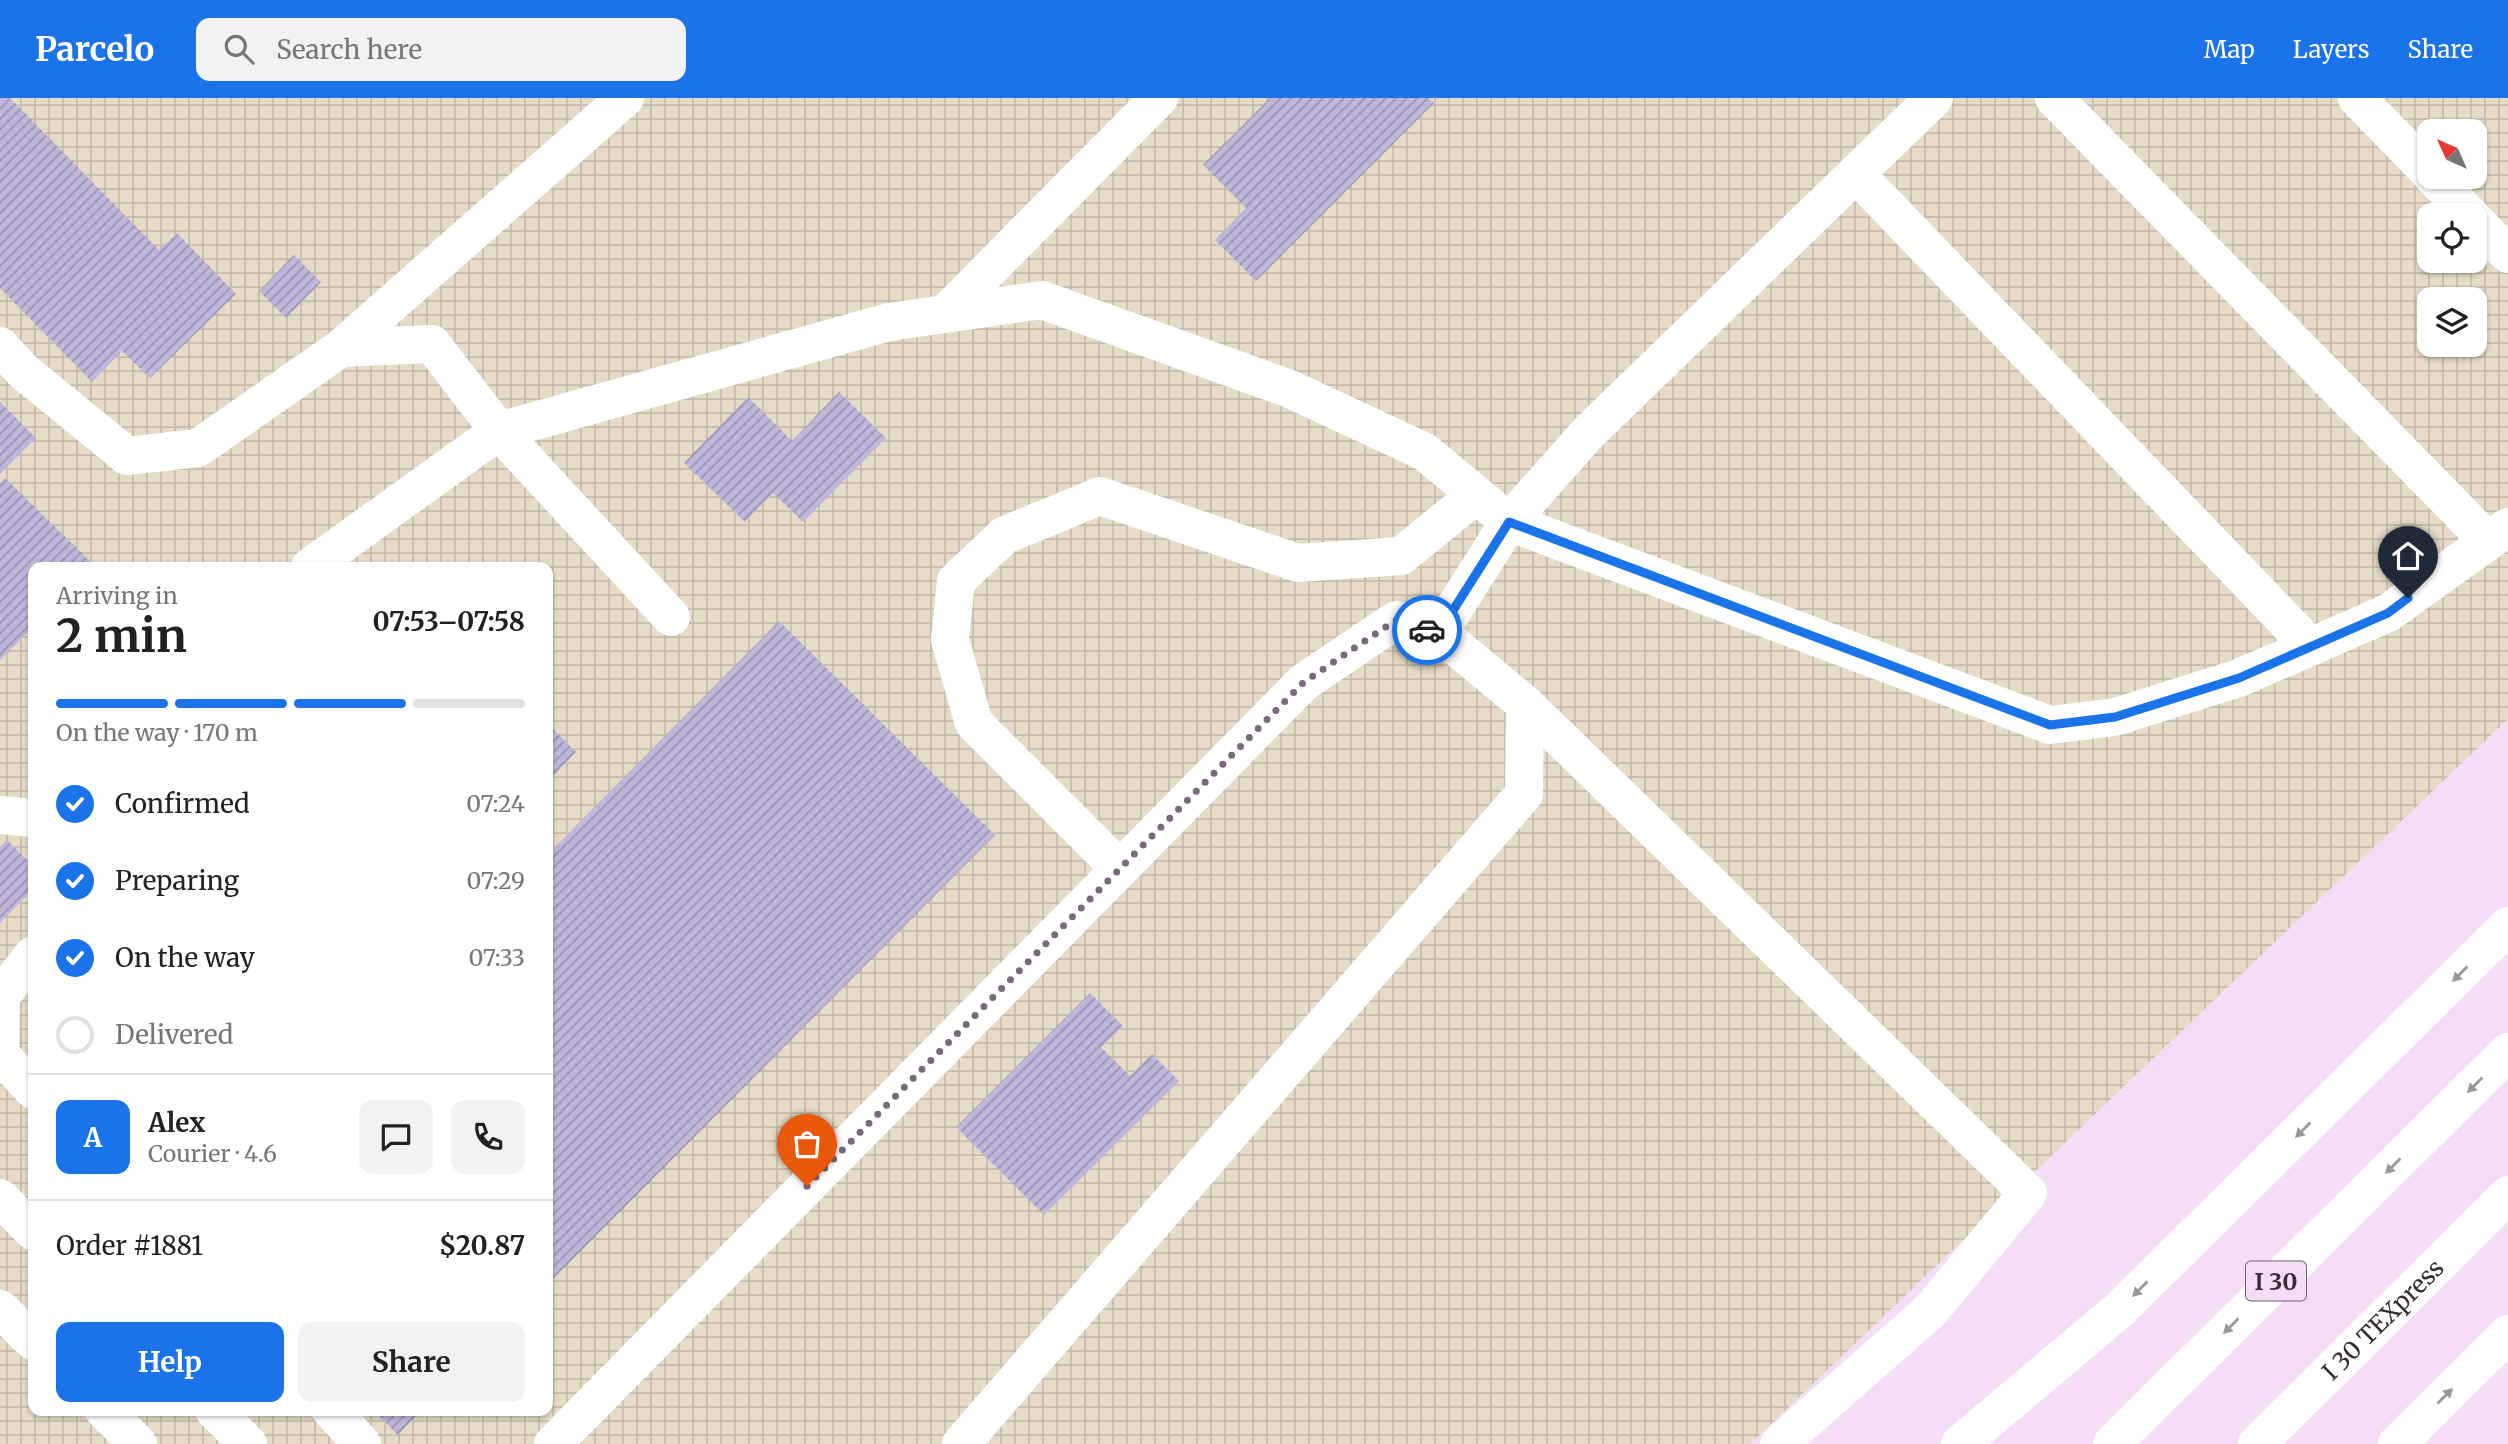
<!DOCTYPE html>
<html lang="en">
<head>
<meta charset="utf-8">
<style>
  :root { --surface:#fff; --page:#f2f2f2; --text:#222; --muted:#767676; --line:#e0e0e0; --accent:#1a73e8 }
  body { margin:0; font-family:Merriweather,serif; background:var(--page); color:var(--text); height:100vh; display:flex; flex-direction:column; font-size:26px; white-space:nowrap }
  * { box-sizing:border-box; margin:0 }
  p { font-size:23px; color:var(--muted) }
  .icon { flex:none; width:38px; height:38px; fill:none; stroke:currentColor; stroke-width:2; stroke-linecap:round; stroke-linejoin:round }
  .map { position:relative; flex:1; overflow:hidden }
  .sheet { position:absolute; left:28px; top:464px; width:525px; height:854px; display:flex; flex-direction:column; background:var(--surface); border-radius:14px; box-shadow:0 2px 5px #0004 }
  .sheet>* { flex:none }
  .needle { width:46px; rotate:315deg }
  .fabs { position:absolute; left:2417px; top:21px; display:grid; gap:14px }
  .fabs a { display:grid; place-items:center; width:70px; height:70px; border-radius:14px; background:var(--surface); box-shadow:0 2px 5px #0004; font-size:35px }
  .pin { position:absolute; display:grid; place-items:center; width:60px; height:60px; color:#fff; margin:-72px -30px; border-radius:50% 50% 50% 0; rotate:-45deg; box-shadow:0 0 7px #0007 }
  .pin .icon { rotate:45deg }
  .courier { position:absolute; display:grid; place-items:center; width:70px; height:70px; margin:-35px; border:5px solid #1a73e8; border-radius:50%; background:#fff; color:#222; box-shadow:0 2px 9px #0007 }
  .summary em { font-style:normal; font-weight:700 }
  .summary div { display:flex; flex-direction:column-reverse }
  .summary { display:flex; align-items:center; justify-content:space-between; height:119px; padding:0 28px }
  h1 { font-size:46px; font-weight:700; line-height:52px }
  .bar { display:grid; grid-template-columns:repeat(4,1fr); gap:10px 7px; align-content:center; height:84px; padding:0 28px }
  .bar i { height:9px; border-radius:5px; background:var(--line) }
  .bar .current { background:var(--accent) }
  .bar p { grid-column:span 4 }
  .line { display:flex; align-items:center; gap:18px; padding:0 28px; border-top:2px solid var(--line) }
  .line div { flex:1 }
  .round { display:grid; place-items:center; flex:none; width:74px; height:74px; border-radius:14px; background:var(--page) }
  ol { padding:0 28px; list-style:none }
  li { display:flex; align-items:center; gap:21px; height:77px }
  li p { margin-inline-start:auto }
  li .icon { padding:7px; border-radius:50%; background:var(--accent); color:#fff; stroke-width:4 }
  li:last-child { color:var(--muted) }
  li i { width:38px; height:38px; border:4px solid var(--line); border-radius:50% }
  .action { display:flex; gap:14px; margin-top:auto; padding:14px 28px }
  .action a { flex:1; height:80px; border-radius:14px; background:var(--accent); color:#fff; font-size:28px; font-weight:700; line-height:80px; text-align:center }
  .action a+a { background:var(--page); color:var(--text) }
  header { display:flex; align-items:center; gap:42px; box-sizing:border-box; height:98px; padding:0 35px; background:var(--accent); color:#fff }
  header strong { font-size:33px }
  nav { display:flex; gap:38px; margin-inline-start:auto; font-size:24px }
  .search { width:490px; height:63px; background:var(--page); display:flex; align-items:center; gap:18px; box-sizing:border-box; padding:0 24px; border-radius:14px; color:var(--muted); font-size:26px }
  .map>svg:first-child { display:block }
  .industrial { fill:url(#industrial-grid); fill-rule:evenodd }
  .building { fill:url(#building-hatch) }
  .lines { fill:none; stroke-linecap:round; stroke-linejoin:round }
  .minor { stroke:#fff; stroke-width:38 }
  .major { stroke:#fff; stroke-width:38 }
  .highway { stroke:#fff; stroke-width:38 }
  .oneway { fill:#9a969a }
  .done { stroke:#786a7a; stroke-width:7; stroke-dasharray:0 12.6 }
  .route { stroke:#1a73e8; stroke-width:9 }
  .labels { text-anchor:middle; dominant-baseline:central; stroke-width:5; stroke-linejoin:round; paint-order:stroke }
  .shield { fill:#f5ddf8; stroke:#6f6170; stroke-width:2 }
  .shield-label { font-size:23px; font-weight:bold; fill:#352c36 }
  .street-label { font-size:24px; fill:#352c36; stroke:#f5ddf8 }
</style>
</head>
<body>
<header>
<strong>Parcelo</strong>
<div class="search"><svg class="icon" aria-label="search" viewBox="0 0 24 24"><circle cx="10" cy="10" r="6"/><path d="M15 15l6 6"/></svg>Search here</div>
<nav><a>Map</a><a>Layers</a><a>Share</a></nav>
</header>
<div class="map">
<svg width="2508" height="1346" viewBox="0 0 2508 1346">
  <defs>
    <pattern id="industrial-grid" width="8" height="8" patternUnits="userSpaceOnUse" patternTransform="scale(1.75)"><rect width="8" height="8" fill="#e6dbc7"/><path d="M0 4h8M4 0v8" fill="none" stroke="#c6bcac"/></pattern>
    <pattern id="building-hatch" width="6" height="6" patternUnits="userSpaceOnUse" patternTransform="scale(1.75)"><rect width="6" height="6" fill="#c0b5db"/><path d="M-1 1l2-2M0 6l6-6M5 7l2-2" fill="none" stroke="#9d93b2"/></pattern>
  </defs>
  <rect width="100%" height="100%" fill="#f5ddf8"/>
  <path class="industrial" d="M0 0H2508V621L1750 1346H0ZM2429 33H2474V79H2429ZM2429 117H2474V163H2429ZM2429 201H2474V247H2429ZM33 469H548V1312H33Z"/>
  <path class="building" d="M0 0H10L159 152 177 135 236 196 150 280 122 253 92 284 0 190Z
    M1270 0H1428L1434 5 1256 183 1215 142 1246 110 1203 67Z
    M294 157 321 184 286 220 259 193Z
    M839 294 886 340 803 424 773 395 745 424 684 365 748 299 792 343Z
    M0 304 36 340 0 376Z
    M5 380 94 467 33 469V529L0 562V386Z
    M779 523 995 737 548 1186V756Z
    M548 626 576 654 548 683Z
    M7 742 33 768V791L0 825V749Z
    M1090 895 1123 928 1101 949 1130 978 1152 956 1179 983 1044 1117 956 1029Z
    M373 1312H422L398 1337Z"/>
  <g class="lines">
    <path class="minor" d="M2054 0 2488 443
      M2357 0 2429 74
      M1856 76 2311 549
      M2433 79 2470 117
      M2474 122 2508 156
      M945 216 1159 0
      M0 248 23 273 127 358 198 350 341 250 432 246 499 333 310 469
      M341 250 625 0
      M671 519 499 333 889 224 1042 202 1290 291 1425 354 1509 424 2050 627 2115 619 2239 580 2388 515 2508 429
      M1438 536 1509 424 1588 335 1934 0
      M1525 606 2028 1095 1930 1213 1779 1346
      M0 717 33 720
      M1120 771 974 625 950 542 956 483 1005 437 1100 398 1298 465 1401 458 1476 397
      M33 857 1 898 0 956 33 992
      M331 1312 362 1346
      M553 1346 1304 584 1396 522 1443 538 1525 606 1524 696 961 1346"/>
    <path class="major" d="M0 1100 33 1133
      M0 1211 33 1243
      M104 1312 138 1346
      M214 1312 248 1346"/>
    <g class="highway">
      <path d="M1960 1346 2118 1213 2508 828"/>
      <path d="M2112 1346 2508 954"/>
      <path id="s1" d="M2257 1346 2508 1097"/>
      <path d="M2397 1346 2508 1236"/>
    </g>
  </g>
  <defs><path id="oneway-solid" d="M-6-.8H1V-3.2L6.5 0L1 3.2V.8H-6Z" transform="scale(1.75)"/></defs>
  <g class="oneway">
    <use href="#oneway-solid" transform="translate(2460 876) rotate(135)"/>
    <use href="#oneway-solid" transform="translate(2475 987) rotate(135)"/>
    <use href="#oneway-solid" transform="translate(2303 1032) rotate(135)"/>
    <use href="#oneway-solid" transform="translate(2393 1068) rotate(135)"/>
    <use href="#oneway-solid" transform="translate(2140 1191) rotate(135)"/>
    <use href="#oneway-solid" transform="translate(2231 1228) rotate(135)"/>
    <use href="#oneway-solid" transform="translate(2445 1298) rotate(-45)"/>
  </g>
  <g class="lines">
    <path class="done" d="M807 1088 1304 584 1396 522 1427 532"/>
    <path class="route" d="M1427 532 1438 536 1509 424 2050 627 2115 619 2239 580 2388 515 2408 500"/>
  </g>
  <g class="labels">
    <rect class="shield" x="2246" y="1163.5" width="60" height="39" rx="5"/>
    <g class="shield-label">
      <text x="2276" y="1183">I 30</text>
    </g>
    <g class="street-label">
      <text stroke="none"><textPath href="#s1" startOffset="177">I 30 TEXpress</textPath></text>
    </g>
  </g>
</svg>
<div class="fabs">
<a><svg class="needle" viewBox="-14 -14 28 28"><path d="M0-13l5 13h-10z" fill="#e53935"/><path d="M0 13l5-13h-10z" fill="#767676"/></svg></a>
<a><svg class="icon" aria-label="locate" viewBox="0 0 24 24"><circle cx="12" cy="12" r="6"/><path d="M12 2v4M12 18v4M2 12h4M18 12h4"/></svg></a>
<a><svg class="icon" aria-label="layers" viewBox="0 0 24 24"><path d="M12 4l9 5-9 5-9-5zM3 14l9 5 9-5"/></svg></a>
</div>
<div class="pin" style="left:807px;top:1088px;background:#ea580c"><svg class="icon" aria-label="bag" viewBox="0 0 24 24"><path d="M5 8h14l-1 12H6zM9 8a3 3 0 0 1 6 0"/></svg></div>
<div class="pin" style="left:2408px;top:500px;background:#1f2937"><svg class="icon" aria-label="home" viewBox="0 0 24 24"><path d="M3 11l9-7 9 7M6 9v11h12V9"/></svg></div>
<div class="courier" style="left:1427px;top:532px"><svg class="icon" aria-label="car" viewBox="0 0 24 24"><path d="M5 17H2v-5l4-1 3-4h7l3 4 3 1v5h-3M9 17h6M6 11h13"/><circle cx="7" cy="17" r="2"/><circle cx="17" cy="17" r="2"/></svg></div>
<section class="sheet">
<div class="summary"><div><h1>2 min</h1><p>Arriving in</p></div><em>07:53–07:58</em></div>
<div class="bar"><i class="current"></i><i class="current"></i><i class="current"></i><i></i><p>On the way · 170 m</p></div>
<ol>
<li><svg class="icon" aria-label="check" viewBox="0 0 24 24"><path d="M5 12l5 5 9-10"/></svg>Confirmed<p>07:24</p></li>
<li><svg class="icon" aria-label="check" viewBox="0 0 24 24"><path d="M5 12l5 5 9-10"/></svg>Preparing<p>07:29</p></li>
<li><svg class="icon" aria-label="check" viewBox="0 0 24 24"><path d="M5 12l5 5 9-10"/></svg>On the way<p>07:33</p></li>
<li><i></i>Delivered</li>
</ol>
<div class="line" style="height:126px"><b class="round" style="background:var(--accent);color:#fff">A</b><div><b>Alex</b><p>Courier · 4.6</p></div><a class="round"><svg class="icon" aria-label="chat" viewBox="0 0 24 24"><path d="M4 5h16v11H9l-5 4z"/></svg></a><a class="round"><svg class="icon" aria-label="phone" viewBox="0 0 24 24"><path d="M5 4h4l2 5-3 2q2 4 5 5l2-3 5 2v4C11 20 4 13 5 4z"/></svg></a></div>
<div class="line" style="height:91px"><div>Order #1881</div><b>$20.87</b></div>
<div class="action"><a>Help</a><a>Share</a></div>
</section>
</div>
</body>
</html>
